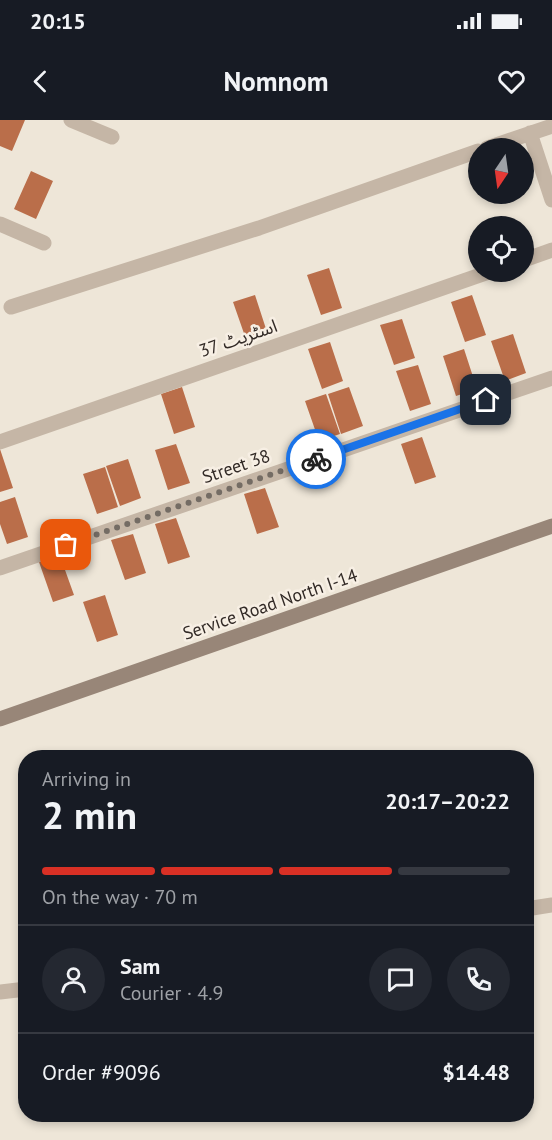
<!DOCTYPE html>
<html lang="en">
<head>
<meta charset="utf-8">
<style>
  :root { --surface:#171b24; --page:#242831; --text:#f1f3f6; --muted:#9ea1a6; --line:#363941; --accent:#d93025 }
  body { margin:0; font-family:"PT Sans","Noto Sans Arabic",sans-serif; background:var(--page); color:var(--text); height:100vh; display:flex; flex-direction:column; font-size:22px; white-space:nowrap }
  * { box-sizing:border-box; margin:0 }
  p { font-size:20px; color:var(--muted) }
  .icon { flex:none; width:33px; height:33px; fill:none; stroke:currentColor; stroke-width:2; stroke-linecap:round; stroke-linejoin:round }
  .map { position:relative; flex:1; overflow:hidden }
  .panel { position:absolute; left:18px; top:630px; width:516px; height:372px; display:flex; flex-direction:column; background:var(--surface); border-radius:24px; box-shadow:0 3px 9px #0003 }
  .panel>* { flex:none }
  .needle { width:39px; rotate:193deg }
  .fabs { position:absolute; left:468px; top:18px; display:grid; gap:12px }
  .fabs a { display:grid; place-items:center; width:66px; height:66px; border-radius:50%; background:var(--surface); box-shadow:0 3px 9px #0003; font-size:30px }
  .pin { position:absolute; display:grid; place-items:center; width:51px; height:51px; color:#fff; margin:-26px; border-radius:12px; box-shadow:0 3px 9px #0006 }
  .courier { position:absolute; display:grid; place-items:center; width:60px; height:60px; margin:-30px; border:4px solid #1a73e8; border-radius:50%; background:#fff; color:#222; box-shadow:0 2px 8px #0007 }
  .overview em { font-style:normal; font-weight:600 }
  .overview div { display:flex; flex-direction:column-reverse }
  .overview { display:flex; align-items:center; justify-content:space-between; height:102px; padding:0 24px }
  h1 { font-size:39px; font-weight:600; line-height:45px }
  .bar { display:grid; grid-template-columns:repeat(4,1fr); gap:9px 6px; align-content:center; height:72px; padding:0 24px }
  .bar i { height:8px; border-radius:4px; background:var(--line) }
  .bar .active { background:var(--accent) }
  .bar p { grid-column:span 4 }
  .line { display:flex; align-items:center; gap:15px; padding:0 24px; border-top:2px solid var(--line) }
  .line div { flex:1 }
  .round { display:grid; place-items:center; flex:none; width:63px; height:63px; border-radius:32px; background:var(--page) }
  .status { display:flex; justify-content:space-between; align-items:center; height:42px; padding:0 30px; background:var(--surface); direction:ltr }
  .status svg { height:16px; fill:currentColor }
  header { display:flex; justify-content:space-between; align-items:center; height:78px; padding:0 24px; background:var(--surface); font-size:27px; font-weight:600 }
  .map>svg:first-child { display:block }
  .building { fill:#ba6e4a }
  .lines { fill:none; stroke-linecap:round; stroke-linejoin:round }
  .minor { stroke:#c5b6a6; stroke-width:15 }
  .secondary { stroke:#988678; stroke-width:15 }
  .done { stroke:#746c64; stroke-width:6; stroke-dasharray:0 10.8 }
  .route { stroke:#1a73e8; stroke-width:8 }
  .labels { text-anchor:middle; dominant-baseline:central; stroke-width:5; stroke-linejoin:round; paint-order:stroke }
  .street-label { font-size:18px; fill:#322a26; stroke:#f7efe4 }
</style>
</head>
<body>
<div class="status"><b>20:15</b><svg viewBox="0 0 49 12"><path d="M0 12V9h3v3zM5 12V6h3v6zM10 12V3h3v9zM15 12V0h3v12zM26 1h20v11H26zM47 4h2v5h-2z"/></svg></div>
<header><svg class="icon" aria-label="back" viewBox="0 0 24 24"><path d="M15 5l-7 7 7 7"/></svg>Nomnom<svg class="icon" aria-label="heart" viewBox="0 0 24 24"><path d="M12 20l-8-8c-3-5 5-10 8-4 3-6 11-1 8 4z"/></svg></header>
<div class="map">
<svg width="552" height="1020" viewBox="0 0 552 1020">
  <rect width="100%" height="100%" fill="#eee6d8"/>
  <path class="building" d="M0 0H25L12 31 0 26Z
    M31 51 53 61 36 99 14 89Z
    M329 148 342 188 321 195 307 155Z
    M255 175 268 215 247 222 233 182Z
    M472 175 486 215 465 222 451 182Z
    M402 199 415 238 394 245 380 205Z
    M513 214 526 253 505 261 491 221Z
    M330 222 343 261 322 269 308 229Z
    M464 229 477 269 456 276 443 236Z
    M418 245 431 284 410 291 396 251Z
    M182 267 195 307 174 314 161 274Z
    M349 267 363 306 341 314 328 274Z
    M326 274 340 314 319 321 305 281Z
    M422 317 436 357 415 364 401 324Z
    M176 324 190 363 168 370 155 330Z
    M0 329 13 368 0 372Z
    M128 339 141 378 120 386 106 346Z
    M105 347 118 387 97 394 83 354Z
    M265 368 279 407 257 414 244 374Z
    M15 377 28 417 7 424 0 404V382Z
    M176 398 190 437 168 444 155 404Z
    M133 414 146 453 125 460 111 420Z
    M60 436 74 475 53 482 39 442Z
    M105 475 118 515 97 522 83 482Z"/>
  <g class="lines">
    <path class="minor" d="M71 0 112 17
      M530 13 552 80
      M487 28 552 6
      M0 104 44 123
      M524 140 552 130
      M11 187 259 108 478 31
      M0 322 489 152
      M0 448 552 258
      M526 789 552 785
      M0 872 26 869"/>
    <path class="secondary" d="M0 599 552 406"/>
  </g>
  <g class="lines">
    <path class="done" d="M66 425 316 339"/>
    <path class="route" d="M316 339 486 280"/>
  </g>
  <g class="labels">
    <g class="street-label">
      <text transform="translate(238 218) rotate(-19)">اسٹریٹ 37</text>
      <text transform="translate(236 346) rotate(-19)">Street 38</text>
      <text transform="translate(270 484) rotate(-19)">Service Road North I-14</text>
    </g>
  </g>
</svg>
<div class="fabs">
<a><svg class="needle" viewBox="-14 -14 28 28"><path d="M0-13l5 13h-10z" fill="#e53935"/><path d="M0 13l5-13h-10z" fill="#9ea1a6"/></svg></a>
<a><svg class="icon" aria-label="locate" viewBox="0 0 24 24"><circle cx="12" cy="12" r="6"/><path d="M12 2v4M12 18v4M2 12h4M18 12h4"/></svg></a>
</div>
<div class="pin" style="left:66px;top:425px;background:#ea580c"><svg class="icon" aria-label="bag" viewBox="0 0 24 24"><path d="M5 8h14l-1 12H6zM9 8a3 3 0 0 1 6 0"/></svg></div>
<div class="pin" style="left:486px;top:280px;background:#1f2937"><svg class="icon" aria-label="home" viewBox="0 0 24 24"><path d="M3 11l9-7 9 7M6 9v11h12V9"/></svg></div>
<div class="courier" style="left:316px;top:339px"><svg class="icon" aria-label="bike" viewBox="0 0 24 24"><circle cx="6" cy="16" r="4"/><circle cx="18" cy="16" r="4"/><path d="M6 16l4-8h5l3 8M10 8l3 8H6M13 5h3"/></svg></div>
<section class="panel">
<div class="overview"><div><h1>2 min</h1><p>Arriving in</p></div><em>20:17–20:22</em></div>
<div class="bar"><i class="active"></i><i class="active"></i><i class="active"></i><i></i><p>On the way · 70 m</p></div>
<div class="line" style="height:108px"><a class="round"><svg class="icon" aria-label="person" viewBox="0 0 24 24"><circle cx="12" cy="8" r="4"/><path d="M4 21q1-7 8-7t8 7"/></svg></a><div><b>Sam</b><p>Courier · 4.9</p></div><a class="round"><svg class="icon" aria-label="chat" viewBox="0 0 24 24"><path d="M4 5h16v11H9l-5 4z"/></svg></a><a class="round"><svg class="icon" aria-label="phone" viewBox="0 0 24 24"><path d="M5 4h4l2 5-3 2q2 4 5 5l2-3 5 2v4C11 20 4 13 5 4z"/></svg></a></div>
<div class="line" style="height:78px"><div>Order #9096</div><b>$14.48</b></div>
</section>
</div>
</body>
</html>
